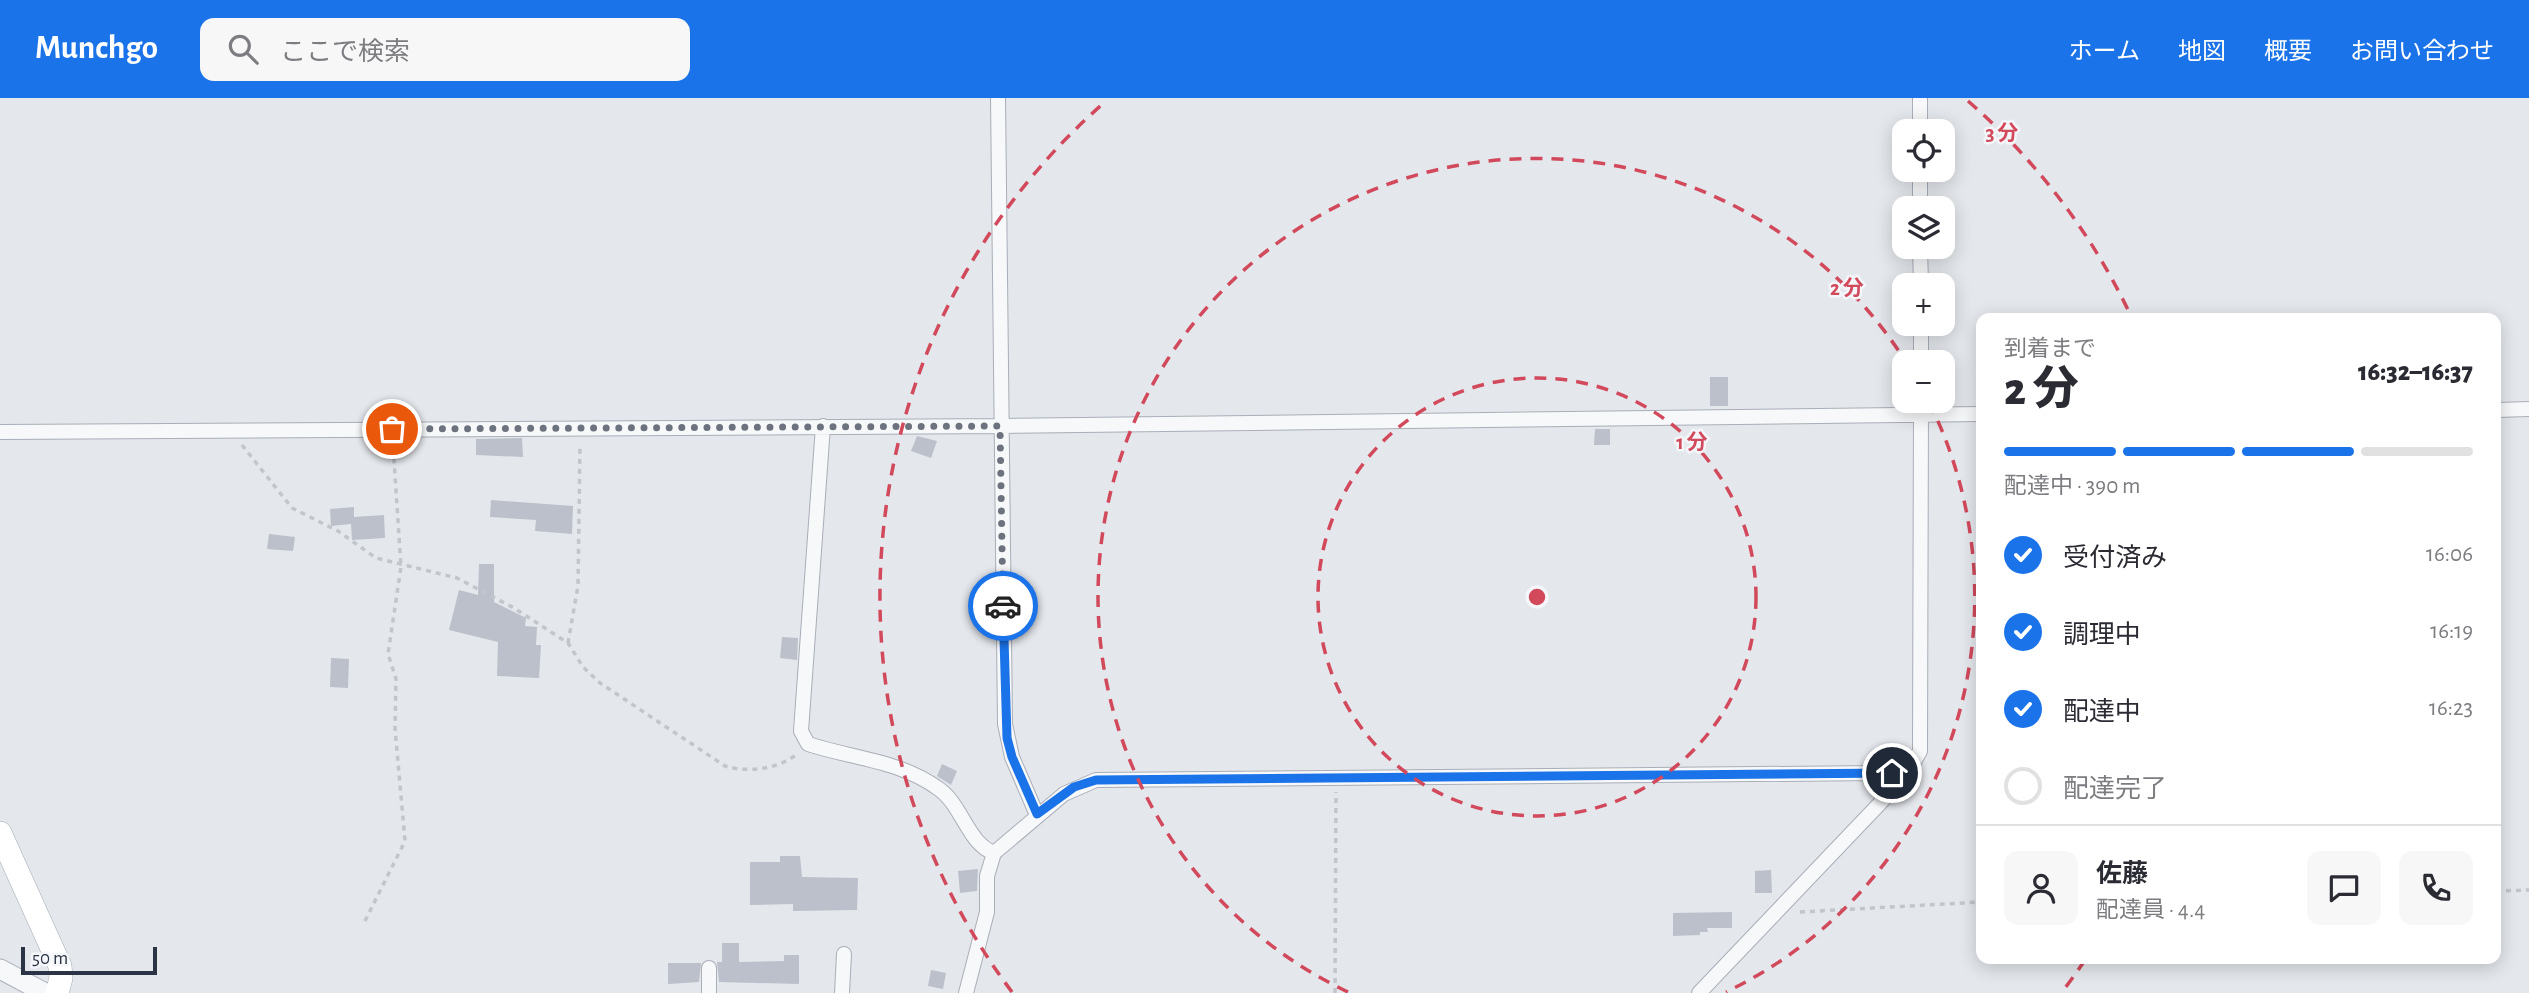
<!DOCTYPE html>
<html lang="ja">
<head>
<meta charset="utf-8">
<style>
  :root { --surface:#fff; --page:#f7f7f7; --text:#2b2b33; --muted:#7c7c81; --line:#e1e1e2; --accent:#1a73e8 }
  body { margin:0; font-family:"Alegreya Sans","Noto Sans JP",sans-serif; background:var(--page); color:var(--text); height:100vh; display:flex; flex-direction:column; font-size:26px; white-space:nowrap }
  * { box-sizing:border-box; margin:0 }
  p { font-size:23px; color:var(--muted) }
  .icon { flex:none; width:38px; height:38px; fill:none; stroke:currentColor; stroke-width:2; stroke-linecap:round; stroke-linejoin:round }
  .map { position:relative; flex:1; overflow:hidden }
  .panel { position:absolute; left:1976px; top:215px; width:525px; height:651px; display:flex; flex-direction:column; background:var(--surface); border-radius:14px; box-shadow:0 4px 18px #0003 }
  .panel>* { flex:none }
  .fabs { position:absolute; left:1892px; top:21px; display:grid; gap:14px }
  .fabs a { display:grid; place-items:center; width:63px; height:63px; border-radius:14px; background:var(--surface); box-shadow:0 4px 18px #0003; font-size:35px }
  .scale { position:absolute; left:21px; bottom:18px; width:136px; box-sizing:border-box; padding-left:7px; border:4px solid #2b3445; border-top:0; font-size:19px; line-height:24px; white-space:nowrap; color:#2b3445; -webkit-text-stroke:5px #f4f6f9; paint-order:stroke }
  .pin { position:absolute; display:grid; place-items:center; width:60px; height:60px; color:#fff; margin:-30px; border:4px solid #fff; border-radius:50%; box-shadow:0 2px 7px #0007 }
  .courier { position:absolute; display:grid; place-items:center; width:70px; height:70px; margin:-35px; border:5px solid #1a73e8; border-radius:50%; background:#fff; color:#222; box-shadow:0 2px 9px #0007 }
  .summary em { font-style:normal; font-weight:800 }
  .summary div { display:flex; flex-direction:column-reverse }
  .summary { display:flex; align-items:center; justify-content:space-between; height:119px; padding:0 28px }
  h1 { font-size:46px; font-weight:800; line-height:52px }
  .bar { display:grid; grid-template-columns:repeat(4,1fr); gap:10px 7px; align-content:center; height:84px; padding:0 28px }
  .bar i { height:9px; border-radius:5px; background:var(--line) }
  .bar .current { background:var(--accent) }
  .bar p { grid-column:span 4 }
  .line { display:flex; align-items:center; gap:18px; padding:0 28px; border-top:2px solid var(--line) }
  .line div { flex:1 }
  .round { display:grid; place-items:center; flex:none; width:74px; height:74px; border-radius:14px; background:var(--page) }
  ol { padding:0 28px; list-style:none }
  li { display:flex; align-items:center; gap:21px; height:77px }
  li p { margin-inline-start:auto }
  li .icon { padding:7px; border-radius:50%; background:var(--accent); color:#fff; stroke-width:4 }
  li:last-child { color:var(--muted) }
  li i { width:38px; height:38px; border:4px solid var(--line); border-radius:50% }
  header { display:flex; align-items:center; gap:42px; box-sizing:border-box; height:98px; padding:0 35px; background:var(--accent); color:#fff }
  header strong { font-size:33px }
  nav { display:flex; gap:38px; margin-inline-start:auto; font-size:24px }
  .search { width:490px; height:63px; background:var(--page); display:flex; align-items:center; gap:18px; box-sizing:border-box; padding:0 24px; border-radius:14px; color:var(--muted); font-size:26px }
  .map>svg:first-child { display:block }
  .building { fill:#bbc0ca }
  .lines { fill:none; stroke-linecap:round; stroke-linejoin:round }
  .minor-casing { stroke:#a9aeb7; stroke-width:16 }
  .tertiary-casing { stroke:#a9aeb7; stroke-width:21 }
  .primary-casing { stroke:#a3abb8; stroke-width:24 }
  .path { stroke:#c2c5cb; stroke-width:3.5; stroke-dasharray:5 5; stroke-linecap:butt }
  .minor { stroke:#f7f8fa; stroke-width:14 }
  .tertiary { stroke:#f7f8fa; stroke-width:19 }
  .primary { stroke:#fff; stroke-width:23 }
  .done { stroke:#6c737f; stroke-width:7; stroke-dasharray:0 12.6 }
  .route { stroke:#1a73e8; stroke-width:9 }
  .ring { fill:none; stroke:#d1495b; stroke-width:3.5; stroke-dasharray:12 9 }
  .centre { fill:#d1495b; stroke:#f4f6f9; stroke-width:3.5 }
  .ring-label { font-size:21px; text-anchor:middle; font-weight:bold; fill:#d1495b; stroke:#f4f6f9; stroke-width:5; stroke-linejoin:round; paint-order:stroke }
</style>
</head>
<body>
<header>
<strong>Munchgo</strong>
<div class="search"><svg class="icon" aria-label="search" viewBox="0 0 24 24"><circle cx="10" cy="10" r="6"/><path d="M15 15l6 6"/></svg>ここで検索</div>
<nav><a>ホーム</a><a>地図</a><a>概要</a><a>お問い合わせ</a></nav>
</header>
<div class="map">
<svg width="2529" height="895" viewBox="0 0 2529 895">
  <rect width="100%" height="100%" fill="#e4e7ec"/>
  <path class="building" d="M1710 279H1728V308H1710Z
    M1595 331H1610V347H1594Z
    M917 338 937 343 931 360 911 353Z
    M522 340 523 359 476 357V341Z
    M491 402 573 408 572 436 535 433 536 422 490 419Z
    M354 409V419L384 417 385 440 352 442 351 426 331 428 330 411Z
    M269 436 295 439 293 453 267 451Z
    M479 466H494V504L526 520 525 528 537 529 536 547H541L539 580 497 578 498 544 449 532 459 492 478 497Z
    M782 539 798 540 797 562 780 560Z
    M331 560 349 561 348 590 330 589Z
    M942 666 957 673 951 687 937 678Z
    M780 758H800L802 779 858 780 857 812 793 813V806L750 807V764H780Z
    M978 771 977 793 960 795 958 773Z
    M1771 772 1772 795H1755V773Z
    M1732 814V830H1707L1708 834H1700V837L1673 838V815Z
    M722 845H739V864L784 863V857H799V886L719 884 717 864H722Z
    M668 865H701L699 884 668 886Z
    M931 872 946 875 943 891 928 888Z"/>
  <g class="lines">
    <defs>
      <path id="minor" d="M998 0 1005 626 1012 659 1037 717
        M1920 0V33
        M1920 72V110
        M1920 149 1921 187
        M1921 226V264
        M2496 312 2529 311
        M823 328 801 633 808 646C854 661 899 662 939 691 962 707 968 746 994 755
        M0 334 1000 328 1981 316
        M709 870V895
        M842 895 844 856
        M966 895 987 814V778L994 755 1064 696 1096 682 1877 675 1906 678
        M1699 895 1906 678 1920 653 1921 303"/>
      <path id="tertiary" d="M0 871 45 895"/>
      <path id="primary" d="M0 735 60 868 61 880 57 895"/>
    </defs>
    <use href="#minor" class="minor-casing"/>
    <use href="#tertiary" class="tertiary-casing"/>
    <use href="#primary" class="primary-casing"/>
    <path class="path" d="M242 347 292 410 338 433 376 460 457 480 514 510 568 545 583 569 600 585 725 668C748 675 777 671 796 657
      M568 545 578 488 580 346
      M2496 793 2529 792
      M1800 814 1981 804
      M365 823 405 743 395 630 396 581 388 556 401 469 393 347
      M1335 895 1336 694"/>
    <use href="#minor" class="minor"/>
    <use href="#tertiary" class="tertiary"/>
    <use href="#primary" class="primary"/>
  </g>
  <g class="lines">
    <path class="done" d="M392 331 1000 328 1003 508"/>
    <path class="route" d="M1003 508 1007 640 1012 659 1037 716 1074 689 1096 682 1892 675"/>
  </g>
  <g class="ring">
    <circle cx="1537" cy="499" r="219"/>
    <path d="M1348 894A438 438 0 1 1 1906 264M1929 304A438 438 0 0 1 1726 894"/>
    <path d="M2085 862A657 657 0 0 1 2062 894M1012 894A657 657 0 0 1 1106 3M1968 3A657 657 0 0 1 2130 216"/>
  </g>
  <circle cx="1537" cy="499" r="10" class="centre"/>
  <g class="ring-label">
    <text x="2002" y="42">3 分</text>
    <text x="1847" y="197">2 分</text>
    <text x="1692" y="351">1 分</text>
  </g>
</svg>
<div class="fabs">
<a><svg class="icon" aria-label="locate" viewBox="0 0 24 24"><circle cx="12" cy="12" r="6"/><path d="M12 2v4M12 18v4M2 12h4M18 12h4"/></svg></a>
<a><svg class="icon" aria-label="layers" viewBox="0 0 24 24"><path d="M12 4l9 5-9 5-9-5zM3 14l9 5 9-5"/></svg></a>
<a>+</a>
<a>−</a>
</div>
<div class="scale">50 m</div>
<div class="pin" style="left:392px;top:331px;background:#ea580c"><svg class="icon" aria-label="bag" viewBox="0 0 24 24"><path d="M5 8h14l-1 12H6zM9 8a3 3 0 0 1 6 0"/></svg></div>
<div class="pin" style="left:1892px;top:675px;background:#1f2937"><svg class="icon" aria-label="home" viewBox="0 0 24 24"><path d="M3 11l9-7 9 7M6 9v11h12V9"/></svg></div>
<div class="courier" style="left:1003px;top:508px"><svg class="icon" aria-label="car" viewBox="0 0 24 24"><path d="M5 17H2v-5l4-1 3-4h7l3 4 3 1v5h-3M9 17h6M6 11h13"/><circle cx="7" cy="17" r="2"/><circle cx="17" cy="17" r="2"/></svg></div>
<section class="panel">
<div class="summary"><div><h1>2 分</h1><p>到着まで</p></div><em>16:32–16:37</em></div>
<div class="bar"><i class="current"></i><i class="current"></i><i class="current"></i><i></i><p>配達中 · 390 m</p></div>
<ol>
<li><svg class="icon" aria-label="check" viewBox="0 0 24 24"><path d="M5 12l5 5 9-10"/></svg>受付済み<p>16:06</p></li>
<li><svg class="icon" aria-label="check" viewBox="0 0 24 24"><path d="M5 12l5 5 9-10"/></svg>調理中<p>16:19</p></li>
<li><svg class="icon" aria-label="check" viewBox="0 0 24 24"><path d="M5 12l5 5 9-10"/></svg>配達中<p>16:23</p></li>
<li><i></i>配達完了</li>
</ol>
<div class="line" style="height:126px"><a class="round"><svg class="icon" aria-label="person" viewBox="0 0 24 24"><circle cx="12" cy="8" r="4"/><path d="M4 21q1-7 8-7t8 7"/></svg></a><div><b>佐藤</b><p>配達員 · 4.4</p></div><a class="round"><svg class="icon" aria-label="chat" viewBox="0 0 24 24"><path d="M4 5h16v11H9l-5 4z"/></svg></a><a class="round"><svg class="icon" aria-label="phone" viewBox="0 0 24 24"><path d="M5 4h4l2 5-3 2q2 4 5 5l2-3 5 2v4C11 20 4 13 5 4z"/></svg></a></div>
</section>
</div>
</body>
</html>
